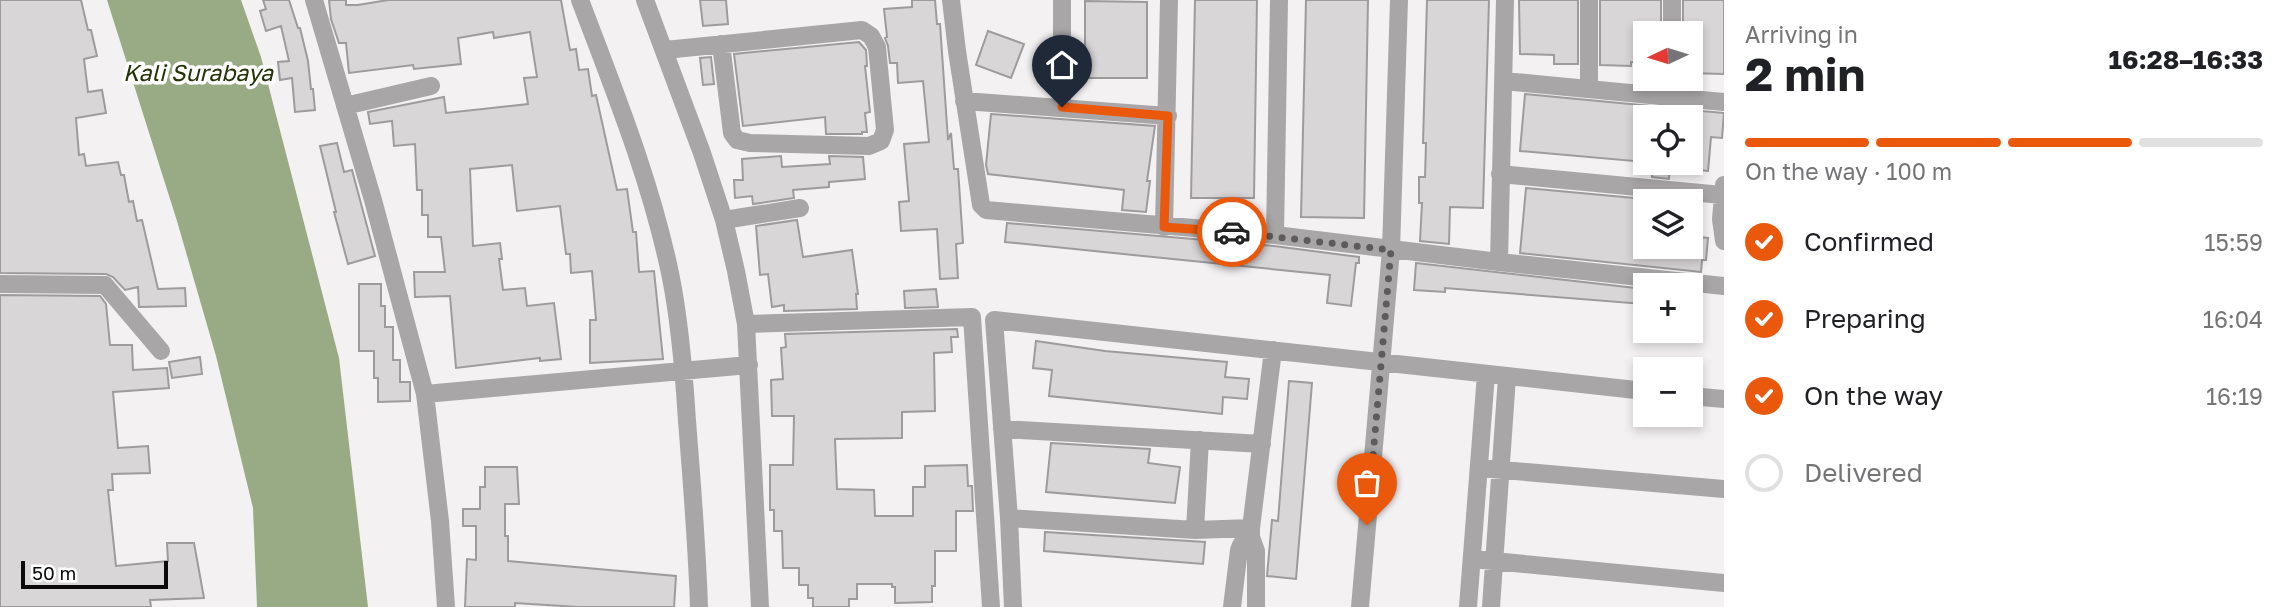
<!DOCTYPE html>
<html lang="en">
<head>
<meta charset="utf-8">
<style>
  :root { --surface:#fff; --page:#f6f6f6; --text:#202124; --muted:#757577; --line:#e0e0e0; --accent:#ea580c }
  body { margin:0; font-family:"Golos Text",sans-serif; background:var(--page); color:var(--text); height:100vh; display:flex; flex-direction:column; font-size:26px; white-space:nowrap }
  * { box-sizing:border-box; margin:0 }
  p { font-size:23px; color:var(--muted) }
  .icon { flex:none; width:38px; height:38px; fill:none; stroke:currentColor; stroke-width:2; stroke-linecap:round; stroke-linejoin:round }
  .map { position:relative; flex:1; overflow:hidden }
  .details { display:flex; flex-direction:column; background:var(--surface); width:560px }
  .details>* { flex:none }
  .needle { width:46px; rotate:266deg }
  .buttons { position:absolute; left:1633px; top:21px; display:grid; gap:14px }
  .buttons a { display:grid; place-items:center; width:70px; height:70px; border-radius:0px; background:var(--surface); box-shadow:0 4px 10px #0003; font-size:35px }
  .scale { position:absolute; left:21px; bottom:18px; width:147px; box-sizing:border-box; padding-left:7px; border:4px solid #0c0b0b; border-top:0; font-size:19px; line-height:24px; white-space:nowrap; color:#0c0b0b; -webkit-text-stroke:5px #fff; paint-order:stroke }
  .pin { position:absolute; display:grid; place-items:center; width:60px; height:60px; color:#fff; margin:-72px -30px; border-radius:50% 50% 50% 0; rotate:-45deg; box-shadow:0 0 7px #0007 }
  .pin .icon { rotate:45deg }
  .courier { position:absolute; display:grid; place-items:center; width:70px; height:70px; margin:-35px; border:5px solid #ea580c; border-radius:50%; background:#fff; color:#222; box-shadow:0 2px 9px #0007 }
  .overview em { font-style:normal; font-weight:700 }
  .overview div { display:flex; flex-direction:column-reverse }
  .overview { display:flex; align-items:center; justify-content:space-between; height:119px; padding:0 21px }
  h1 { font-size:46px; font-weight:700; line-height:52px }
  .bar { display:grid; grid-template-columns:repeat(4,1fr); gap:10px 7px; align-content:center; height:84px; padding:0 21px }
  .bar i { height:9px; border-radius:5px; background:var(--line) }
  .bar .active { background:var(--accent) }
  .bar p { grid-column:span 4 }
  ol { padding:0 21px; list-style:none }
  li { display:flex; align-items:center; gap:21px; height:77px }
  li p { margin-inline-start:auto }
  li .icon { padding:7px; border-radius:50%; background:var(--accent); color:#fff; stroke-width:4 }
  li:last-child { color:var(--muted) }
  li i { width:38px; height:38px; border:4px solid var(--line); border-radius:50% }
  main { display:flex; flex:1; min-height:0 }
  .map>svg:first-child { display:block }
  .water { fill:#99ab85 }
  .building { fill:#d9d6d7; stroke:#9e9b9c; stroke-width:2 }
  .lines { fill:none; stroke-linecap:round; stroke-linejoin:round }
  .street { stroke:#a8a6a7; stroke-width:18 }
  .done { stroke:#5d5c5c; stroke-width:7; stroke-dasharray:0 12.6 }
  .route { stroke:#ea580c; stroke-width:9 }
  .labels { text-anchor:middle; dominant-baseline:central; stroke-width:7; stroke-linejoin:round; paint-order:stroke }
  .water-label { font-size:23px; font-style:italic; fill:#233307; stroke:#fff }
</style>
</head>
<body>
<main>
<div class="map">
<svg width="1724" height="607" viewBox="0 0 1724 607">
  <rect width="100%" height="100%" fill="#f4f1f2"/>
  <path class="water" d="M107 0H241L261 57 339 358 368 607H257L253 508 216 356 177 221Z"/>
  <path class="building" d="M0 0H81L88 30H91L97 56 84 59 88 92 102 90 106 113 76 118 79 155 84 154 86 166 118 162 121 175H124L129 202 133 201 137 221 142 220 158 289 185 288 186 306 139 307 138 287 125 290 113 277 106 274 0 273Z
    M263 0H289L298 28H300L308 61 311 89H313L315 110 295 112 292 78 280 80 278 62 289 61 281 26 266 31 260 11 266 9Z
    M329 0H346V5H358L388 0H561L570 50 576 49 579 70 588 69 592 96 596 95 617 190 627 189 633 232H636L639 272 654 271 663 359 590 363V320H596L592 271 571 273 570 254H566L560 206 517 211 512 165 470 169 473 246 500 243 502 259H499L503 290 525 288 527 306 554 303 561 359 540 361V358L456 368 450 296 415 297 414 272H445L441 237H428V215H422V190H417L415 144 394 146 392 121 370 124 368 112 444 97 446 113 528 104 524 78 537 77 530 32 494 38 493 32 458 38 461 64 414 69 413 65 349 73 346 43H339L331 19Z
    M700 0H726L728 24 703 26Z
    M912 0H935L937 24H940L948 140 951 133 954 169H958L963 243 956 244 958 278 940 279 937 229 901 231 899 202 909 201 904 144 929 142 923 81 898 83 897 63H890L888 46 885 38 887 37 884 9 912 7Z
    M1195 0H1257L1254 198H1191Z
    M1306 0H1368L1364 218 1301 217Z
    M1427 0H1489L1483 208 1450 207 1449 244 1420 241 1422 203H1419V177H1425L1426 143H1423Z
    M1519 0H1578V64H1554V55L1520 54Z
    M1600 0H1661V33H1645V63L1631 62V66L1600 65Z
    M1683 0H1724V74L1690 73V33H1683Z
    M1085 1 1147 2V78H1085Z
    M988 31 1024 44 1011 78 976 65Z
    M859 42 866 50 867 66H865L870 112 865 113 867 132H862V134H826L825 117 743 126 734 54Z
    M711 57 714 84 703 85 700 58Z
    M1525 94 1682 109V117H1645V162L1520 151Z
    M1690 110 1724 113 1722 138 1711 137 1708 171 1690 169Z
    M991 114 1155 126 1147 181H1150L1146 212 1122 210 1124 190 988 174 986 165Z
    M337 143 344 172 352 170 375 256 348 264 334 212H336L320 146Z
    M781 156 782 167 830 164 829 156 863 157 865 179 829 182V187L793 190 794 198 753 204 752 196 735 198 734 180H743L742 159Z
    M1653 163H1670L1669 179 1652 177Z
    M1526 188 1645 199V247H1690V236L1708 238 1706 260H1702L1701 272 1520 253Z
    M797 220 803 257 852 250 858 294H856L857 309 784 311V305L772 307 768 274 760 275 756 226Z
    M1007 223 1274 246 1359 257V263H1356L1351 306 1327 303 1330 275 1005 242Z
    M1416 263 1644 289 1643 304 1445 288V292L1414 290Z
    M359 284H381V306H385V327H393V360H400V382H410V401L378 402V378H374V351H359Z
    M936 289 938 307 905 308 904 291Z
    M0 295 100 296 106 304 110 345H132L133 370 167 368 169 388 113 392 118 448 148 446 150 473 112 474 113 490H108L116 566 168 561 167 543H194L204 598 150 600 151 607H0Z
    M957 329 958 337H951L952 352 934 353 935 411 902 412V438L835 439 837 489 874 490 875 516H913V487H925V466L967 465 968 486H972L973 511H956V551H935V586H932V602L895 603V587H892V584H857V599H849V607H813V598H808V585H799V568H783L782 531H774V510H770V465H793L794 416H772L771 380 783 379 781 348 786 347 785 334Z
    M1036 341 1105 351 1227 362 1225 377 1249 379 1247 399 1223 397 1222 414 1049 396 1052 370 1033 368Z
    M200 357 202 374 172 378 169 362Z
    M1289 381 1312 383 1296 579 1267 576 1272 520 1278 521Z
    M1051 443 1150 449 1148 463 1180 467 1175 503 1046 492Z
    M485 467H517L519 504H505V536H508V561L676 576 674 607H578L515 603V607H465L467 559 476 560V526H463V509H480V487H485Z
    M1045 532 1205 542 1203 564 1044 551Z"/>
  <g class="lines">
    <path class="street" d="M314 0 373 200 425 394 440 521 446 607
      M580 0C614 90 650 178 670 273 680 321 684 372 687 421 692 483 697 545 699 607
      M645 0 702 153 724 220 736 271 746 324 760 607
      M951 0 957 51 981 205 986 210 1275 235 1499 262 1724 286
      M1672 0V33
      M665 50 862 30 871 36 877 47 885 130 881 141 869 146 750 143 737 140 732 133 721 44
      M1504 81 1724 102
      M1589 88V0
      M964 101 1168 116
      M345 106 431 86
      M1062 107V0
      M1500 174 1722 195
      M1724 185 1721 219 1724 241
      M724 220 800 208
      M1164 227 1169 0
      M1275 235 1279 0
      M1499 262 1505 0
      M0 284 105 285 161 351
      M746 324 972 317 991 607
      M425 394 749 365
      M1690 396 1724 399
      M1002 429 1262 444
      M1479 468 1724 489
      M1009 518 1195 530 1251 528
      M1195 530 1200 440
      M1472 559 1724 583
      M1013 607 1009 518 994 320 1645 391
      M1232 607 1239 550 1241 545 1251 537
      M1256 607V551L1251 537V528L1273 350
      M1360 607 1391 250 1399 0
      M1468 607 1486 374
      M1491 607 1507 377"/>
  </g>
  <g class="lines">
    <path class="done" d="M1232 232 1391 250 1367 525"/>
    <path class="route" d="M1062 107 1168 116 1164 227 1232 232"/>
  </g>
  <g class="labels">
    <g class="water-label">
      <text x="198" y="72">Kali Surabaya</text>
    </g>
  </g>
</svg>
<div class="buttons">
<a><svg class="needle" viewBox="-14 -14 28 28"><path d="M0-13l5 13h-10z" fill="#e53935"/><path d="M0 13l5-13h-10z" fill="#757577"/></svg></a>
<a><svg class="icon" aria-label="locate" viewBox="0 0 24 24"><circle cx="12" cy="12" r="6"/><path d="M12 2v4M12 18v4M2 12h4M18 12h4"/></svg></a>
<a><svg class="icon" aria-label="layers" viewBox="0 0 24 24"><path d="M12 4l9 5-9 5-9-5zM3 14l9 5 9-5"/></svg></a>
<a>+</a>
<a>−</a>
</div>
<div class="scale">50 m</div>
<div class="pin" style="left:1367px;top:525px;background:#ea580c"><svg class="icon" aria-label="bag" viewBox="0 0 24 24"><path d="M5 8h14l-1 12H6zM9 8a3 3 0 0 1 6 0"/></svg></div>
<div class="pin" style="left:1062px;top:107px;background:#1f2937"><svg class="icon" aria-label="home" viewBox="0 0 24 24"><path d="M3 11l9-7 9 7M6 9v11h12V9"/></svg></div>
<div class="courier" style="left:1232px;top:232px"><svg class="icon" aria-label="car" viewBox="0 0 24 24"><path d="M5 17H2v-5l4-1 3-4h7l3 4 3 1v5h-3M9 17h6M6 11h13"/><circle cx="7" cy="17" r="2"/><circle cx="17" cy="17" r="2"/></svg></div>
</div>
<section class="details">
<div class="overview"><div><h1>2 min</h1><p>Arriving in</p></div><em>16:28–16:33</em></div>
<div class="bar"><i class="active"></i><i class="active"></i><i class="active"></i><i></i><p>On the way · 100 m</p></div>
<ol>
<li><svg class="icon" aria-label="check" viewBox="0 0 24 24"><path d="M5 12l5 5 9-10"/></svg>Confirmed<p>15:59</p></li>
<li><svg class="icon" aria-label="check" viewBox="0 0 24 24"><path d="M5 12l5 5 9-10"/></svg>Preparing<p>16:04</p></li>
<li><svg class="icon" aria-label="check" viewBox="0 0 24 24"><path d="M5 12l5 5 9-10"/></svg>On the way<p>16:19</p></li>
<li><i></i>Delivered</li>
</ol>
</section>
</main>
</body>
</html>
